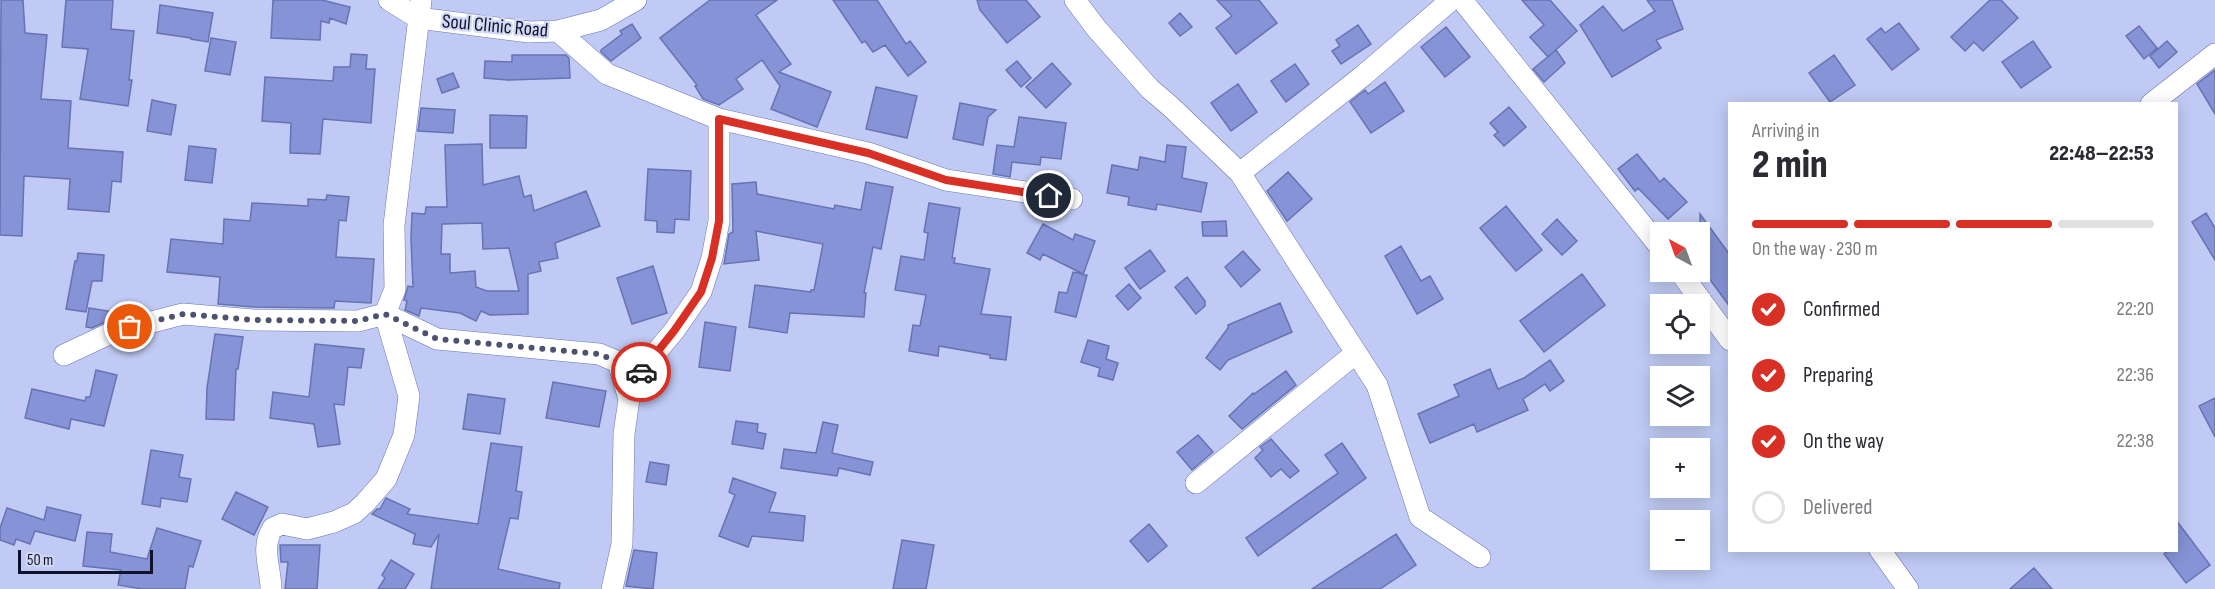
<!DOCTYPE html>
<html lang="en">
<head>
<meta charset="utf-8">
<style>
  :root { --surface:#fff; --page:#f7f7f7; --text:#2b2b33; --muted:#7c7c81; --line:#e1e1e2; --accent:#d93025 }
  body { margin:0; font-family:"Sofia Sans Condensed",sans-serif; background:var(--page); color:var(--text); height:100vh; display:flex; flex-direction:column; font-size:22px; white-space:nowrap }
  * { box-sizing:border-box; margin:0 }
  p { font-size:20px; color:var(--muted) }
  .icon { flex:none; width:33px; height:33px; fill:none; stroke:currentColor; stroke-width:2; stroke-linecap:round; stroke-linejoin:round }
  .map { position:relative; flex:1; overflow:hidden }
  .side { position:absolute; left:1728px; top:102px; width:450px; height:450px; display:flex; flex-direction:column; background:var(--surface); border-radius:0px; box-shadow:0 3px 15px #0003 }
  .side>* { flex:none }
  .needle { width:39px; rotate:319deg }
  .fabs { position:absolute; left:1650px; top:222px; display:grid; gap:12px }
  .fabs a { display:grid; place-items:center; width:60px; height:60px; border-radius:0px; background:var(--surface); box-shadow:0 3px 15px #0003; font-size:30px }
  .scale { position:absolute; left:18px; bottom:15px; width:135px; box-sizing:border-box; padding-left:6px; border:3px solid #0f122b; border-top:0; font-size:16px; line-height:21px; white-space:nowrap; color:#0f122b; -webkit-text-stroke:4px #d1d8f4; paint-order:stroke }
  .pin { position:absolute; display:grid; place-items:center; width:51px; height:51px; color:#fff; margin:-26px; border:3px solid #fff; border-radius:50%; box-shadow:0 2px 6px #0007 }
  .courier { position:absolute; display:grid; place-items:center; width:60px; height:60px; margin:-30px; border:4px solid #d93025; border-radius:50%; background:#fff; color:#222; box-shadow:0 2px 8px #0007 }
  .overview em { font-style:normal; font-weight:800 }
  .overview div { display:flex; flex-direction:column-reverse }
  .overview { display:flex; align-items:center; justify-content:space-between; height:102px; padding:0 24px }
  h1 { font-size:39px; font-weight:800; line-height:45px }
  .bar { display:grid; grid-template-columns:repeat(4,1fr); gap:9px 6px; align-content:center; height:72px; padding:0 24px }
  .bar i { height:8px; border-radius:4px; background:var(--line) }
  .bar .active { background:var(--accent) }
  .bar p { grid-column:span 4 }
  ol { padding:0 24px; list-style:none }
  li { display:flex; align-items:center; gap:18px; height:66px }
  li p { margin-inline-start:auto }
  li .icon { padding:6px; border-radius:50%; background:var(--accent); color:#fff; stroke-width:4 }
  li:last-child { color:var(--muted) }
  li i { width:33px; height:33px; border:3px solid var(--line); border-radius:50% }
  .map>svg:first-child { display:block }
  .building { fill:#8693d6; stroke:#6773b3; stroke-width:1.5; fill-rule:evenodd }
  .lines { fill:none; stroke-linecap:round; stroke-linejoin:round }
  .minor-casing { stroke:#6975b5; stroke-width:22 }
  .minor { stroke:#fff; stroke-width:21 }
  .done { stroke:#4d5271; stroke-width:6; stroke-dasharray:0 10.8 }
  .route { stroke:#d93025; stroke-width:8 }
  .labels { text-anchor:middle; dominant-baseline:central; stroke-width:4.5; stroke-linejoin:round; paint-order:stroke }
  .street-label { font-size:20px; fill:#0f122b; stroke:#d1d8f4 }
</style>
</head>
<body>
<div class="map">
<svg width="2215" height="589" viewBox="0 0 2215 589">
  <rect width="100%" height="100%" fill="#c0caf4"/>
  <path class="building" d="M1 0H23L25 33 47 35 41 99 71 101 68 148 123 152 121 182 112 181 109 212 68 209 70 179 24 176 22 236 0 235Z
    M66 0H113L111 29 134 31 129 80H132L128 106 80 99 88 49 62 47Z
    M273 0H322L350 7 346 24 330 18 329 23 321 21 320 40 271 38Z
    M710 0H777L756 15 791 64 779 72 831 92 817 127 771 109 780 86 762 60 736 79 743 89 719 105 703 99 695 86 697 85 660 38Z
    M833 0H877L906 44 910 41 926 62 908 76 885 45 873 52 865 41 862 43Z
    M977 0H1026L1040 17 1007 43 980 10Z
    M1217 0H1259L1277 23 1236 54 1216 28 1232 16Z
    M1522 0H1550L1577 31 1548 57 1530 37 1544 25Z
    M1647 0H1672L1683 29 1656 40 1661 48 1612 77 1580 25 1603 6 1623 31 1655 11Z
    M1990 0H2001L2018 18 1983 51 1974 42 1965 51 1951 37Z
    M160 5 213 13 208 42 191 39V38L157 33Z
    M1180 13 1192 27 1180 36 1169 23Z
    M1899 23 1919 49 1892 70 1867 39 1881 28 1885 33Z
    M632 24 641 38 611 61 601 52V50L622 34 620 31Z
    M1358 25 1371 44 1341 64 1332 51 1340 46 1336 40Z
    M2139 26 2157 48 2144 59 2126 36Z
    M1446 27 1470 57 1445 77 1421 47Z
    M211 38 236 42 230 75 205 71Z
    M2033 41 2051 67 2021 88 2002 62Z
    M2167 41 2177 52 2159 68 2150 56Z
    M1556 50 1565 63 1544 82 1533 69Z
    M351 54 367 55 366 69H375L371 123 323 119 320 154 290 153 291 123 262 121 265 77 333 81 334 67H350Z
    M512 55H566L569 58 570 78 508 80 484 78 485 61 512 62Z
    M1834 55 1855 85 1830 102 1809 73Z
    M1017 61 1031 78 1021 87 1006 70Z
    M1052 63 1071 84 1046 108 1026 87Z
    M1295 64 1309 84 1286 102 1271 81Z
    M2215 70V114L2197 84Z
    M453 73 459 87 442 93 437 79Z
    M1385 82 1404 111 1371 133 1350 102 1365 90 1368 94Z
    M1238 84 1257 112 1231 131 1211 103Z
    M876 87 917 96 907 138 866 129Z
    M152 100 176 105 171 135 147 131Z
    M960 103 996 110 988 117 983 145 953 139Z
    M1509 107 1526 127 1504 146 1494 135 1498 132 1490 123Z
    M421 108 455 110 453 133 418 131Z
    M490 115 527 116 526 148H490Z
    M1019 117 1066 123 1061 159 1041 157 1040 165 1012 162 1010 177 993 174 997 145 1014 147Z
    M482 144 483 185 519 176 524 197 531 195 534 211 586 191 600 226 555 243 558 258 539 262 541 271 528 274V314L490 315 481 311 476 321 460 313 421 308 419 316 405 310 407 301 404 300 408 286 413 287 411 239 412 213 425 214 426 207H447L445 145ZM482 223 483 249 509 248 519 291H487L476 287 475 271 450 273V254H441L442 224Z
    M1167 145 1186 147 1182 178 1207 183 1201 212 1157 204 1156 210 1128 205 1129 197 1107 193 1112 165 1138 170 1140 157 1165 162Z
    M189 146 216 149 212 183 185 180Z
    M1637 154 1660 182 1664 178 1687 202 1668 219 1638 188 1635 191 1618 169Z
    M648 169 691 171 689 220 675 219 674 233 657 232V221L645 220Z
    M1288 172 1312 199 1287 221 1267 191Z
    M756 182 757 194 834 209 835 205 861 210 866 182 893 187 881 249 873 247 864 293H866L864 317 790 313 787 333 749 327 755 285 811 292V290H814L823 244 756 231 759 260 724 264 729 234 733 232 732 184Z
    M327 195 349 197 346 221 339 220 336 257 374 259 371 303 335 301 334 308 254 307 218 304 220 277 167 272 171 239 223 244 224 219 250 221 252 203 308 206V199L326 200Z
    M929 203 960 208 952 258H955L954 263 990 269 981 314 1011 317 1006 360 990 358V355L939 346 938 356 909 351 913 325 920 326 926 295 895 290 901 256 924 260 928 233 924 232Z
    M1506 206 1542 250 1516 271 1480 228Z
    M2206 213 2215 228V260L2192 222Z
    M1700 214 1730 255V307L1700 266Z
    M1557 219 1577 241 1562 255 1542 234Z
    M1226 221 1227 236H1203L1202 222Z
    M1043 224 1073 240 1075 234 1095 241 1083 275H1087L1076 317 1055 312 1059 292 1067 293 1073 272 1083 274 1043 254 1040 260 1027 253Z
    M1401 246 1421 281 1430 276 1443 299 1417 314 1385 256Z
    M1150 250 1165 271 1140 289 1125 268Z
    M1243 251 1260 270 1241 287 1225 267Z
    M78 253 104 255 102 281H92L86 312 66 309 75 261H77Z
    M653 266 667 313 632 324 617 278Z
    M1582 274 1605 305 1544 352 1520 321Z
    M1187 277 1205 301V306L1196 314 1175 287Z
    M1129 284 1141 298 1128 310 1116 296Z
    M1280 303 1292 332 1228 360 1220 370 1206 358 1228 328V325Z
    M89 308 114 312 112 319 92 328 86 327Z
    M705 322 736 327 730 371 699 367Z
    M215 334 243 337 238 369H236L234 420 206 419 207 388Z
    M1088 340 1109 346 1106 359 1118 363 1113 380 1098 376 1100 368 1081 362Z
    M315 344 364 349 361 368 348 367 344 405 334 404 340 444 318 447 314 424 270 418 273 392 309 397Z
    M1550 360 1564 381 1550 391 1545 384 1523 399 1528 410 1477 432 1474 424 1430 443 1418 414 1459 396 1454 385 1490 369 1498 389 1524 378Z
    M96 370 117 375 104 426 71 419 69 429 25 418 32 389 85 401 86 397H90Z
    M1286 371 1296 385 1242 429 1229 416 1253 393 1254 394Z
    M553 382 606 391 599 427 546 418Z
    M468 394 505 399 500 434 463 429Z
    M2215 398V437L2199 406Z
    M736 421 758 424 757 432 766 434 763 449 732 444Z
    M823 422 838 425 832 453 873 462 870 475 839 468 837 476 781 468 784 449 816 453Z
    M1198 435 1213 452 1192 470 1177 452Z
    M1271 439 1299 471 1290 478 1281 469 1271 477 1255 458 1263 450 1260 447Z
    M491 443 522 447 516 491 522 492 518 519 510 518 498 569 560 583 559 589H431L439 534 431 547 413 544 415 534 372 514 377 509H380L386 498 410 509 407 514 478 524Z
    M1342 443 1366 478 1258 556 1246 538 1338 473 1325 455Z
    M151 450 183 455 179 477 191 479 187 502 161 498 160 507 142 504Z
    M650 462 669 465 666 485 646 482Z
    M733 478 776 493 769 512 805 516 803 541 752 536 748 547 719 536 735 495 729 492Z
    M236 492 268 507 254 535 222 519Z
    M47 507 81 515 75 541 35 531 30 544 16 539 14 545 0 540V528L7 508 44 520Z
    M2176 520 2210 565 2186 583 2164 554 2169 550H2176Z
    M1149 524 1167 546 1148 562 1130 541Z
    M157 528 201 541 193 567 189 566 185 589H142L118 585 121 570 83 566 87 532 112 534 110 552 147 559Z
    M1396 534 1416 565 1380 589H1312Z
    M902 540 934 545 926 589H893Z
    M280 545H320L317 589H285L288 562H281Z
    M634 550 657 553 653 589 626 586Z
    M391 560 414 574 405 589H378L385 578 382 575Z
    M2034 568 2052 589H2010Z"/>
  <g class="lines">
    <defs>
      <path id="minor" d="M389 0 418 18 529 32 558 31 601 20 636 0
        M1075 0 1096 28 1150 89 1170 106 1240 173 1377 385 1420 517 1480 557
        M1462 0 1660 247
        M558 31 607 74 719 119V221L712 258 701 292 674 331 642 369 629 399 624 434 622 544 612 589
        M2151 104 2215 54
        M719 119 868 153 946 180 1072 199
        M1240 173 1364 75 1451 0
        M1680 272 1730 340
        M385 314 437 339 599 354 618 362 629 399
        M64 355 113 332 183 314 253 320 358 321 385 314 395 289 394 225 421 0
        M1196 483 1356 353
        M1880 550 1908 589
        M271 589C271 569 260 547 273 528L282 524 307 529 334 522 354 513 365 503 386 479 404 435 409 396 385 314"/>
    </defs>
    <use href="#minor" class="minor-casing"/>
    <use href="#minor" class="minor"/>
  </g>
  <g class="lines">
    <path class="done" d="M130 327 183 314 254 320 358 321 385 314 437 339 599 354 618 362 628 399 641 372"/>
    <path class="route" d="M641 372 674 331 701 292 712 258 719 221V119L868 153 946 180 1049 196"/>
  </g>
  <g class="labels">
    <g class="street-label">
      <text transform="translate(495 26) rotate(5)">Soul Clinic Road</text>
    </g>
  </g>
</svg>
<div class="fabs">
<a><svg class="needle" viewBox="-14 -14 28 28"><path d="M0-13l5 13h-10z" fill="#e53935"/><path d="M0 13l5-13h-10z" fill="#7c7c81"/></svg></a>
<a><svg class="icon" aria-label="locate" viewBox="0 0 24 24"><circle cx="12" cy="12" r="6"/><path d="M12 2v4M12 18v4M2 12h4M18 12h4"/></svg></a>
<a><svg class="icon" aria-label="layers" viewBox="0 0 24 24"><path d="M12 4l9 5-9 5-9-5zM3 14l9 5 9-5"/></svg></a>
<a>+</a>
<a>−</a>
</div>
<div class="scale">50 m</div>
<div class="pin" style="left:130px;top:327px;background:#ea580c"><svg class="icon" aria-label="bag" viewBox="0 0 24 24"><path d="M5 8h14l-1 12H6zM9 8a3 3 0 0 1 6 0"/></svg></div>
<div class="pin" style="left:1049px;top:196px;background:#1f2937"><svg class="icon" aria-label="home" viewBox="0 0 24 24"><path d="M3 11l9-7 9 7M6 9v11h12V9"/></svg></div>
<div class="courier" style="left:641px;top:372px"><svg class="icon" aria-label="car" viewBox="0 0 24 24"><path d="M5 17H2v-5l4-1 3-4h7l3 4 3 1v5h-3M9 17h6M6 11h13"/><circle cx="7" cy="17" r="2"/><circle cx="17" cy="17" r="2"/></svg></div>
<section class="side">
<div class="overview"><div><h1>2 min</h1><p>Arriving in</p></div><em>22:48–22:53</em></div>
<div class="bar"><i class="active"></i><i class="active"></i><i class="active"></i><i></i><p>On the way · 230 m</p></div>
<ol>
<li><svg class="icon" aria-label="check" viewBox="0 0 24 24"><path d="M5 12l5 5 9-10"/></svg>Confirmed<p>22:20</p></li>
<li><svg class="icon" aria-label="check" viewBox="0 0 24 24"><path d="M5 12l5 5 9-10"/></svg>Preparing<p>22:36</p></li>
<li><svg class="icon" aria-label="check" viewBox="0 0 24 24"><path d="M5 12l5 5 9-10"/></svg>On the way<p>22:38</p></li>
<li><i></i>Delivered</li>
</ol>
</section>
</div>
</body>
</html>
